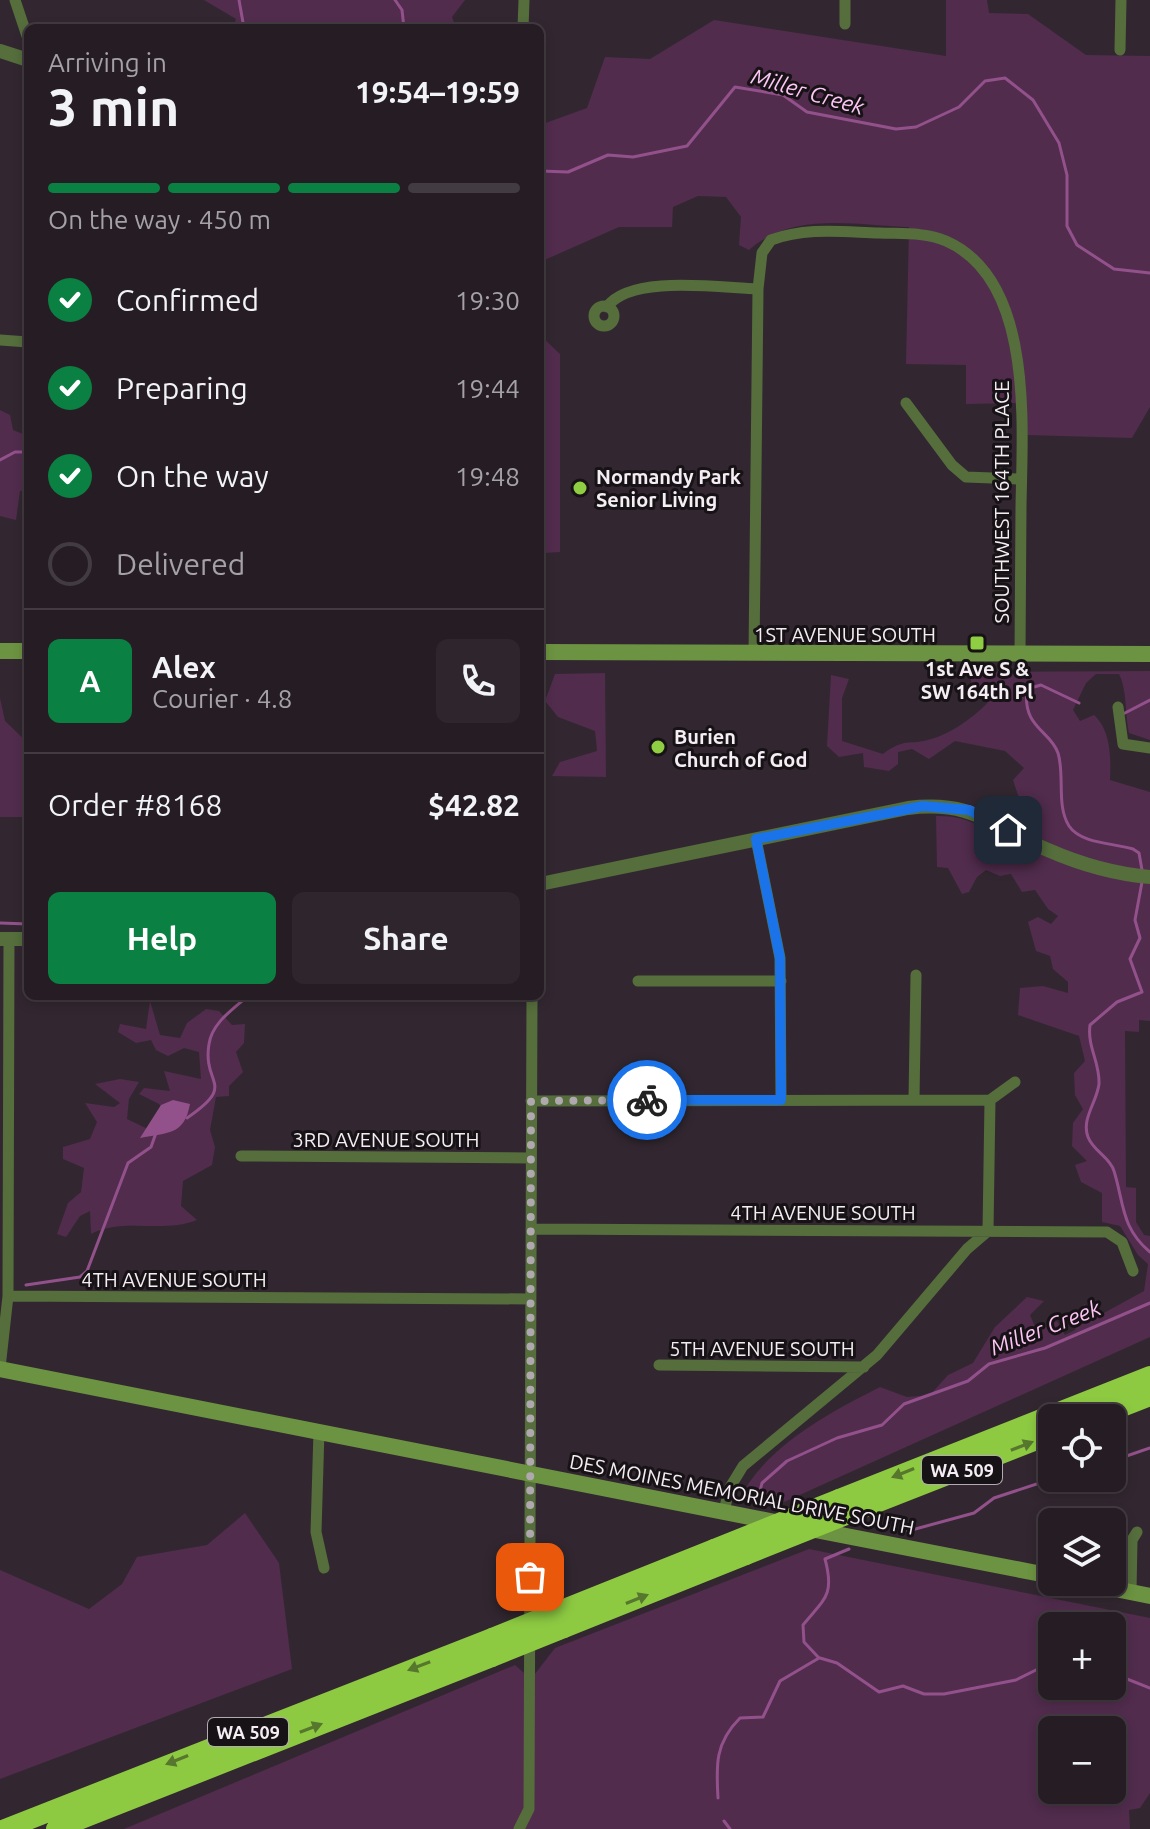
<!DOCTYPE html>
<html lang="en">
<head>
<meta charset="utf-8">
<style>
  :root { --surface:#261d24; --page:#2e262c; --text:#f1f3f6; --muted:#a4a2a6; --line:#423b41; --accent:#0b8043 }
  body { margin:0; font-family:Ubuntu,sans-serif; background:var(--page); color:var(--text); height:100vh; display:flex; flex-direction:column; font-size:30px; white-space:nowrap }
  * { box-sizing:border-box; margin:0 }
  p { font-size:26px; color:var(--muted) }
  .icon { flex:none; width:44px; height:44px; fill:none; stroke:currentColor; stroke-width:2; stroke-linecap:round; stroke-linejoin:round }
  .map { position:relative; flex:1; overflow:hidden }
  .panel { position:absolute; left:24px; top:24px; width:520px; height:976px; display:flex; flex-direction:column; background:var(--surface); border-radius:12px; box-shadow:0 4px 12px #0003,0 0 0 2px var(--line) }
  .panel>* { flex:none }
  .buttons { position:absolute; left:1038px; top:1404px; display:grid; gap:16px }
  .buttons a { display:grid; place-items:center; width:88px; height:88px; border-radius:12px; background:var(--surface); box-shadow:0 4px 12px #0003,0 0 0 2px var(--line); font-size:40px }
  .pin { position:absolute; display:grid; place-items:center; width:68px; height:68px; color:#fff; margin:-34px; border-radius:16px; box-shadow:0 4px 12px #0006 }
  .courier { position:absolute; display:grid; place-items:center; width:80px; height:80px; margin:-40px; border:6px solid #1a73e8; border-radius:50%; background:#fff; color:#222; box-shadow:0 2px 10px #0007 }
  .summary em { font-style:normal; font-weight:700 }
  .summary div { display:flex; flex-direction:column-reverse }
  .summary { display:flex; align-items:center; justify-content:space-between; height:136px; padding:0 24px }
  h1 { font-size:52px; font-weight:700; line-height:60px }
  .bar { display:grid; grid-template-columns:repeat(4,1fr); gap:12px 8px; align-content:center; height:96px; padding:0 24px }
  .bar i { height:10px; border-radius:6px; background:var(--line) }
  .bar .on { background:var(--accent) }
  .bar p { grid-column:span 4 }
  .line { display:flex; align-items:center; gap:20px; padding:0 24px; border-top:2px solid var(--line) }
  .line div { flex:1 }
  .round { display:grid; place-items:center; flex:none; width:84px; height:84px; border-radius:12px; background:var(--page) }
  ol { padding:0 24px; list-style:none }
  li { display:flex; align-items:center; gap:24px; height:88px }
  li p { margin-inline-start:auto }
  li .icon { padding:8px; border-radius:50%; background:var(--accent); color:#fff; stroke-width:4 }
  li:last-child { color:var(--muted) }
  li i { width:44px; height:44px; border:4px solid var(--line); border-radius:50% }
  .button { display:flex; gap:16px; margin-top:auto; padding:16px 24px }
  .button a { flex:1; height:92px; border-radius:12px; background:var(--accent); color:#fff; font-size:32px; font-weight:700; line-height:92px; text-align:center }
  .button a+a { background:var(--page); color:var(--text) }
  .map>svg:first-child { display:block }
  .green { fill:#512c4d; fill-rule:evenodd }
  .water { fill:#93518b }
  .lines { fill:none; stroke-linecap:round; stroke-linejoin:round }
  .stream { stroke:#93518b; stroke-width:3 }
  .minor { stroke:#556e3c; stroke-width:11 }
  .tertiary { stroke:#556e3c; stroke-width:14 }
  .secondary { stroke:#6c9341; stroke-width:16 }
  .motorway { stroke:#8dca42; stroke-width:20 }
  .motorway-bridge { stroke:#8dca42; stroke-width:20 }
  .oneway { fill:#58772e }
  .done { stroke:#b0a8af; stroke-width:8; stroke-dasharray:0 14.4 }
  .route { stroke:#1a73e8; stroke-width:10 }
  .poi-dot { fill:#8fcd42; stroke:#171216; stroke-width:3 }
  .labels { text-anchor:middle; dominant-baseline:central; stroke-width:6; stroke-linejoin:round; paint-order:stroke }
  .shield { fill:#171216; stroke:#b2abb1; stroke-width:2 }
  .shield-label { font-size:18px; font-weight:bold; fill:#f4edf3 }
  .poi-label { font-size:20px; font-weight:bold; fill:#f4edf3; stroke:#171216; text-anchor:start }
  .street-label { font-size:20px; fill:#f4edf3; stroke:#171216 }
  .water-label { font-size:22px; font-style:italic; fill:#fec6f5; stroke:#171216 }
</style>
</head>
<body>
<div class="map">
<svg width="1150" height="1829" viewBox="0 0 1150 1829">
  <rect width="100%" height="100%" fill="#322730"/>
  <path class="green" d="M204 0H465L452 17 456 28H233L236 19Z
    M946 0H987L989 13 1028 14 1086 55 1150 56V407L1132 438 1026 435 1025 403 966 404V365L906 364 909 227C854 225 793 211 749 250L739 245 741 217 726 197 698 196 673 207 672 227H619L540 262V125L587 108 605 57 650 59 714 20 946 56Z
    M540 335 560 354V552L544 553 545 634H540Z
    M0 410 10 415 13 430 28 436V490L20 491 16 520 0 516Z
    M1150 671V740L1129 733C1125 714 1127 689 1119 674H1096L1086 683 1073 710 1080 721 1094 715C1111 730 1111 759 1110 780L1150 792V1021L1139 1020V1032L1125 1031 1126 1187 1136 1188V1222L1144 1235 1150 1236V1337L773 1507 738 1501C766 1446 827 1414 880 1387L907 1397 930 1395 948 1375 973 1363 995 1327 1027 1297 1044 1301 1030 1315 1037 1331 1057 1321 1065 1335 1075 1330 1084 1304 1102 1314 1144 1291 1148 1264 1138 1255 1120 1226 1102 1222V1193L1081 1182 1075 1165 1087 1161 1072 1146 1073 1123 1083 1109 1075 1095 1074 1073 1085 1061 1079 1036 1018 1015 1020 988 1043 986 1068 993V982L1053 969 1050 956 1036 951 1028 922 1038 917 1051 924 1058 916 1048 909 1035 890 1022 892 1011 874 1000 876 986 870 977 877 969 892 962 894 948 868 937 867 936 816C968 815 985 829 1012 843L1004 810 1020 801 1013 780 1024 768 1005 751 955 741 929 759 912 749 898 752V764L889 771 864 767 863 753 839 757 827 746 831 675 849 679 842 698V741L883 754C905 737 909 746 931 739 951 734 977 715 990 700L972 690 970 672Z
    M605 673 606 777 552 776 560 762 597 751 595 731 558 717 545 701 555 674Z
    M0 698 5 721 28 743V817H0Z
    M150 1001 160 1035 180 1038 187 1023 206 1009 219 1011 232 1025 245 1024 244 1043 236 1052 243 1072 229 1086V1096L216 1097 210 1130 215 1147 212 1165 183 1181 181 1206 197 1220C162 1234 124 1217 91 1234L90 1211 80 1216 66 1237 57 1234 68 1203 81 1192 84 1168 63 1159V1147L90 1139 97 1122 85 1103 114 1107 120 1103 95 1084 120 1079 139 1082 129 1099 127 1119 150 1130 173 1119 159 1104 139 1094 144 1088 170 1091 164 1071 201 1079 199 1052 184 1048 168 1056 156 1050 151 1040 136 1043 118 1032 120 1024 146 1029Z
    M245 1513 279 1563 292 1669 0 1779V1570L89 1609 122 1584 137 1557 207 1545Z
    M809 1549 1150 1618V1793L1140 1808 1129 1810 1130 1829H124L515 1665 531 1679 555 1648ZM1052 1626H1112V1686H1052ZM1052 1730H1112V1790H1052Z"/>
  <path class="water" d="M173 1100 190 1104C184 1136 168 1132 140 1138L161 1105Z"/>
  <g class="lines">
    <path class="stream" d="M239 0 244 28
      M395 0 402 10 404 28
      M540 171 568 172 608 155 633 157 687 146 735 87 783 95 807 112 896 129 916 127 959 107 985 81 1005 78 1033 100 1059 143 1067 175V226L1077 245 1114 269 1150 273
      M0 460 15 452H28
      M1079 703 1041 685 1027 689C1022 728 1050 730 1058 753 1065 776 1056 805 1069 826 1081 844 1114 843 1133 849L1139 853 1142 870
      M1123 714 1150 700
      M1142 882 1135 920 1140 938 1130 959 1142 992 1117 1002 1090 1025C1087 1047 1100 1062 1099 1084 1097 1102 1081 1119 1088 1137 1093 1151 1110 1157 1114 1171 1124 1203 1121 1228 1150 1252
      M0 923 28 924
      M187 1118C238 1083 202 1086 209 1044 212 1023 233 1009 248 996
      M26 1285 80 1277 87 1271 128 1163 151 1147 156 1133
      M1112 1461 1150 1448
      M757 1503 762 1483 787 1461 837 1438 882 1425 904 1404 968 1381 989 1364 1045 1348 1150 1303
      M908 1531 974 1513 994 1498 1055 1478
      M820 1658 837 1663 879 1692 903 1686 924 1694H944L1016 1680 1052 1662
      M1112 1673 1150 1688
      M718 1798C716 1765 715 1743 740 1718L763 1717 780 1681 819 1658 804 1642 803 1625C824 1599 835 1596 825 1559L849 1549
      M724 1821 730 1829"/>
    <path class="minor" d="M15 0 28 39
      M845 0V24
      M523 28 524 0
      M1120 50 1121 0
      M594 316a10 10 0 1 1 20 0a10 10 0 1 1-20 0Z
      M607 307C630 274 721 288 758 289
      M0 340 28 342
      M906 403 952 465 966 477 1021 479
      M754 654 758 289 762 253 771 240C806 227 843 232 879 233 901 234 925 232 946 241 1035 280 1022 428 1021 507 1021 556 1020 605 1020 654
      M1118 707 1123 744 1150 748
      M756 839 780 958 781 1100
      M638 981H781
      M914 1100 916 975
      M531 1101 990 1100 1015 1082
      M241 1156 531 1158
      M531 1229 1107 1232 1122 1242 1133 1271
      M8 1296 531 1299
      M659 1365 864 1367
      M0 1368 8 1296 9 939
      M319 1431 316 1532 324 1568
      M724 1512 729 1489 743 1466 877 1355 967 1249 988 1231 990 1100
      M1131 1592 1132 1540 1137 1532
      M519 1829 529 1809 532 996"/>
    <path class="tertiary" d="M0 51 28 60
      M540 884 908 808C975 800 992 827 1048 850 1080 864 1115 874 1150 877
      M0 939H28"/>
    <path class="secondary" d="M0 651H28
      M540 652 1150 654
      M0 1369 780 1523
      M810 1529 1052 1576
      M1080 1582 1150 1596"/>
    <path class="motorway" d="M1094 1418 1150 1396
      M839 1499 1150 1376
      M871 1505 1052 1434
      M564 1609 714 1549
      M564 1628 746 1555
      M5 1829 492 1638
      M56 1829 492 1657"/>
    <path class="motorway-bridge" d="M714 1549 839 1499
      M746 1555 871 1505
      M492 1638 564 1609
      M492 1657 564 1628"/>
  </g>
  <defs><path id="oneway-solid" d="M-6-.8H1V-3.2L6.5 0L1 3.2V.8H-6Z" transform="scale(2)"/></defs>
  <g class="oneway">
    <use href="#oneway-solid" transform="translate(1022 1446) rotate(-21)"/>
    <use href="#oneway-solid" transform="translate(903 1473) rotate(158)"/>
    <use href="#oneway-solid" transform="translate(637 1599) rotate(-22)"/>
    <use href="#oneway-solid" transform="translate(419 1666) rotate(159)"/>
    <use href="#oneway-solid" transform="translate(311 1728) rotate(-21)"/>
    <use href="#oneway-solid" transform="translate(177 1760) rotate(158)"/>
  </g>
  <g class="lines">
    <path class="done" d="M530 1577 531 1101 647 1100"/>
    <path class="route" d="M647 1100H781L780 958 756 839 923 806 969 810 1008 830"/>
  </g>
  <g class="poi-dot">
    <circle cx="580" cy="488" r="8"/>
    <rect x="969" y="635" width="16" height="16" rx="4"/>
    <circle cx="658" cy="747" r="8"/>
  </g>
  <g class="labels">
    <g class="shield">
      <rect x="922" y="1456" width="80" height="28" rx="6"/>
      <rect x="208" y="1718" width="80" height="28" rx="6"/>
    </g>
    <g class="shield-label">
      <text x="962" y="1470">WA 509</text>
      <text x="248" y="1732">WA 509</text>
    </g>
    <g class="poi-label">
      <text x="596" y="476">Normandy Park<tspan x="596" dy="23">Senior Living</tspan></text>
      <text x="977" y="668" text-anchor="middle">1st Ave S &amp;<tspan x="977" dy="23">SW 164th Pl</tspan></text>
      <text x="674" y="736">Burien<tspan x="674" dy="23">Church of God</tspan></text>
    </g>
    <g class="street-label">
      <text transform="translate(1001 502) rotate(-90)">SOUTHWEST 164TH PLACE</text>
      <text x="845" y="634">1ST AVENUE SOUTH</text>
      <text x="386" y="1139">3RD AVENUE SOUTH</text>
      <text x="823" y="1212">4TH AVENUE SOUTH</text>
      <text x="174" y="1279">4TH AVENUE SOUTH</text>
      <text x="762" y="1348">5TH AVENUE SOUTH</text>
      <text transform="translate(742 1494) rotate(11)">DES MOINES MEMORIAL DRIVE SOUTH</text>
    </g>
    <g class="water-label">
      <text transform="translate(808 91) rotate(16)">Miller Creek</text>
      <text transform="translate(1045 1327) rotate(-21)">Miller Creek</text>
    </g>
  </g>
</svg>
<div class="buttons">
<a><svg class="icon" aria-label="locate" viewBox="0 0 24 24"><circle cx="12" cy="12" r="6"/><path d="M12 2v4M12 18v4M2 12h4M18 12h4"/></svg></a>
<a><svg class="icon" aria-label="layers" viewBox="0 0 24 24"><path d="M12 4l9 5-9 5-9-5zM3 14l9 5 9-5"/></svg></a>
<a>+</a>
<a>−</a>
</div>
<div class="pin" style="left:530px;top:1577px;background:#ea580c"><svg class="icon" aria-label="bag" viewBox="0 0 24 24"><path d="M5 8h14l-1 12H6zM9 8a3 3 0 0 1 6 0"/></svg></div>
<div class="pin" style="left:1008px;top:830px;background:#1f2937"><svg class="icon" aria-label="home" viewBox="0 0 24 24"><path d="M3 11l9-7 9 7M6 9v11h12V9"/></svg></div>
<div class="courier" style="left:647px;top:1100px"><svg class="icon" aria-label="bike" viewBox="0 0 24 24"><circle cx="6" cy="16" r="4"/><circle cx="18" cy="16" r="4"/><path d="M6 16l4-8h5l3 8M10 8l3 8H6M13 5h3"/></svg></div>
<section class="panel">
<div class="summary"><div><h1>3 min</h1><p>Arriving in</p></div><em>19:54–19:59</em></div>
<div class="bar"><i class="on"></i><i class="on"></i><i class="on"></i><i></i><p>On the way · 450 m</p></div>
<ol>
<li><svg class="icon" aria-label="check" viewBox="0 0 24 24"><path d="M5 12l5 5 9-10"/></svg>Confirmed<p>19:30</p></li>
<li><svg class="icon" aria-label="check" viewBox="0 0 24 24"><path d="M5 12l5 5 9-10"/></svg>Preparing<p>19:44</p></li>
<li><svg class="icon" aria-label="check" viewBox="0 0 24 24"><path d="M5 12l5 5 9-10"/></svg>On the way<p>19:48</p></li>
<li><i></i>Delivered</li>
</ol>
<div class="line" style="height:144px"><b class="round" style="background:var(--accent);color:#fff">A</b><div><b>Alex</b><p>Courier · 4.8</p></div><a class="round"><svg class="icon" aria-label="phone" viewBox="0 0 24 24"><path d="M5 4h4l2 5-3 2q2 4 5 5l2-3 5 2v4C11 20 4 13 5 4z"/></svg></a></div>
<div class="line" style="height:104px"><div>Order #8168</div><b>$42.82</b></div>
<div class="button"><a>Help</a><a>Share</a></div>
</section>
</div>
</body>
</html>
